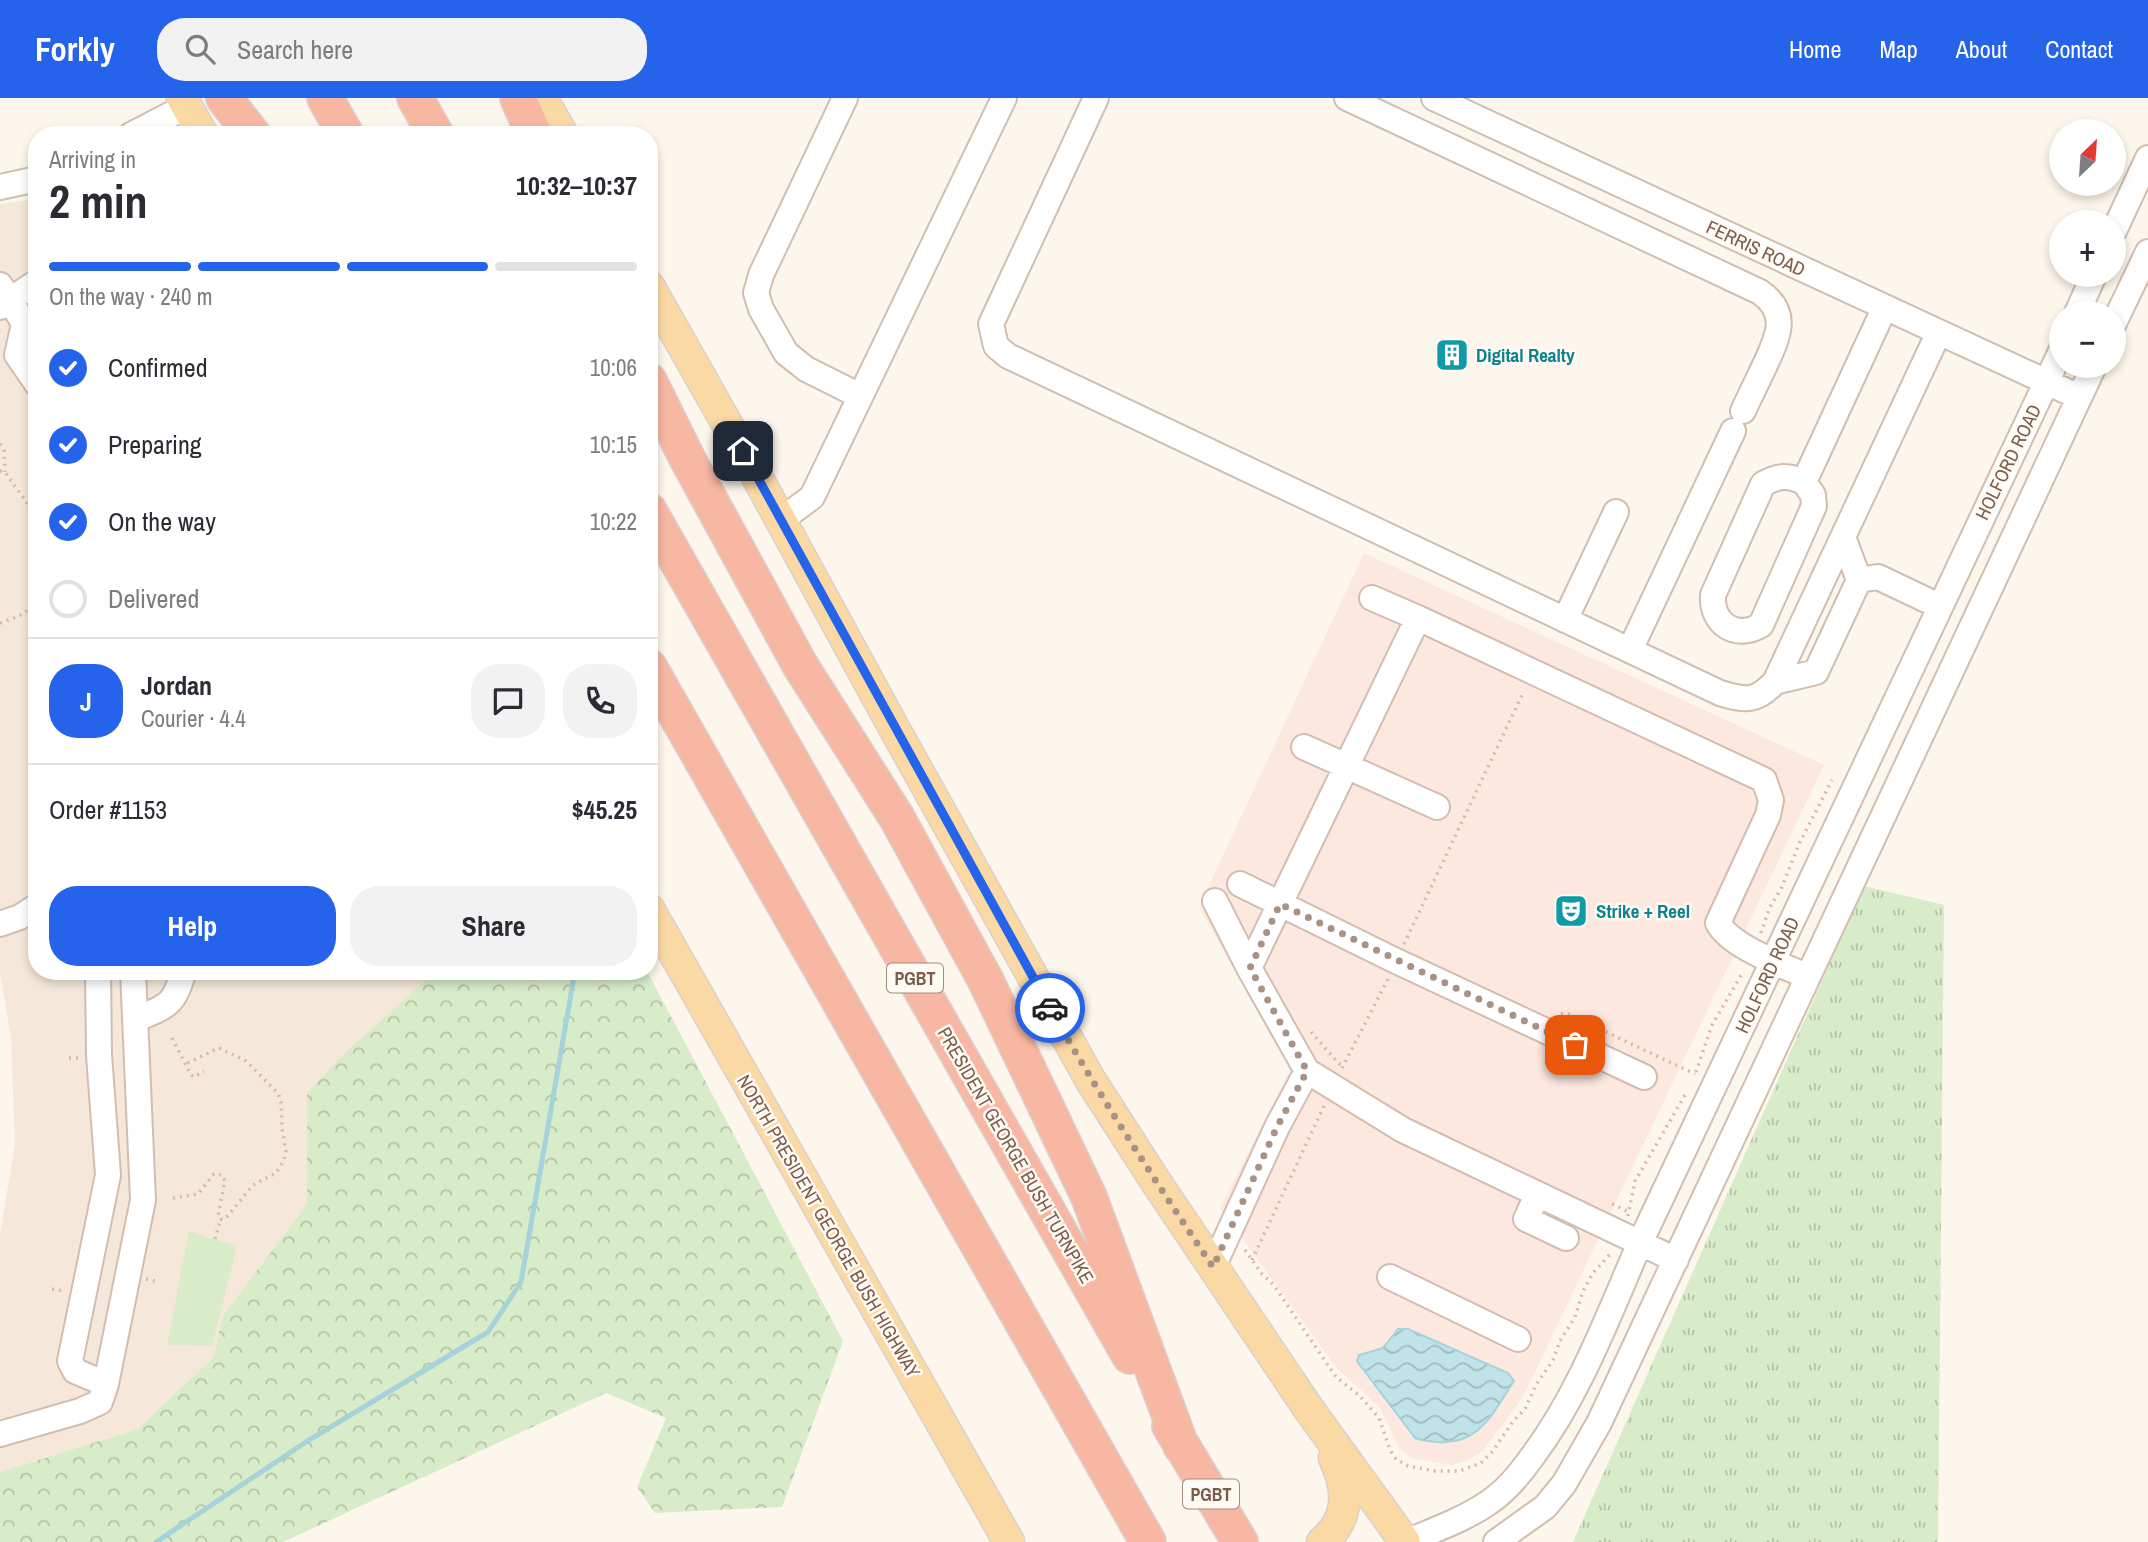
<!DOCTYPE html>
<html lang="en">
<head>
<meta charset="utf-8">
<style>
  :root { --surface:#fff; --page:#f2f2f3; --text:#2b2b33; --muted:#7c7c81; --line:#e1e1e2; --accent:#2563eb }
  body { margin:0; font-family:"Archivo Narrow",sans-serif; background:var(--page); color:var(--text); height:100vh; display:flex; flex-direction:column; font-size:26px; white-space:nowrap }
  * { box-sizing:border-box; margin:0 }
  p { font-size:23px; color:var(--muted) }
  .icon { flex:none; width:38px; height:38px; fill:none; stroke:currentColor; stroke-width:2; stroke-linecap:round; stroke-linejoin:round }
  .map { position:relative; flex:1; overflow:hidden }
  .details { position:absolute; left:28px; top:28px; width:630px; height:854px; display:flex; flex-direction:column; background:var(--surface); border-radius:28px; box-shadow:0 4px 10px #0003 }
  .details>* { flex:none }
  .needle { width:46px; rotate:25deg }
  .buttons { position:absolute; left:2049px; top:21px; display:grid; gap:14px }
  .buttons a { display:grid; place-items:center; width:77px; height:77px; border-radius:50%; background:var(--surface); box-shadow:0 4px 10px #0003; font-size:35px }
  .pin { position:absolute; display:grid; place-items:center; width:60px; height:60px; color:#fff; margin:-30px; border-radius:14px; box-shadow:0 4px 10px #0006 }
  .courier { position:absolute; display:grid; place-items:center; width:70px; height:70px; margin:-35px; border:5px solid #2563eb; border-radius:50%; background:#fff; color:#222; box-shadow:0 2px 9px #0007 }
  .head em { font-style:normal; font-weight:700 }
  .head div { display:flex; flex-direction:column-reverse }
  .head { display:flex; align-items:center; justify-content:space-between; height:119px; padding:0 21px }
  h1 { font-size:46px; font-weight:700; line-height:52px }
  .bar { display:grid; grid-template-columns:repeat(4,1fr); gap:10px 7px; align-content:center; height:84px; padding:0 21px }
  .bar i { height:9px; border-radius:5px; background:var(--line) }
  .bar .on { background:var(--accent) }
  .bar p { grid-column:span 4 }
  .line { display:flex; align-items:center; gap:18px; padding:0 21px; border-top:2px solid var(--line) }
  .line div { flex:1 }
  .round { display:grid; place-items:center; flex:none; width:74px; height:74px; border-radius:28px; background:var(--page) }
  ol { padding:0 21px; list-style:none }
  li { display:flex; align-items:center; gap:21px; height:77px }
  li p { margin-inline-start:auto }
  li .icon { padding:7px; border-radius:50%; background:var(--accent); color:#fff; stroke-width:4 }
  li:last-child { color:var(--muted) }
  li i { width:38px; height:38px; border:4px solid var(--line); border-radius:50% }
  .cta { display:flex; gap:14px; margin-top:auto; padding:14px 21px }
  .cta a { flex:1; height:80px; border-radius:28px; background:var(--accent); color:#fff; font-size:28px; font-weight:700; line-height:80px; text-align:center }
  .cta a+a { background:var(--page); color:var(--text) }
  header { display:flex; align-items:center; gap:42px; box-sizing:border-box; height:98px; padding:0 35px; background:var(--accent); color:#fff }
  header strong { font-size:33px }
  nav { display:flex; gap:38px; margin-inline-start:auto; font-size:24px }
  .search { width:490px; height:63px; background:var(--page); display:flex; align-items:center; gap:18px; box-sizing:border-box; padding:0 24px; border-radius:28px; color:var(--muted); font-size:26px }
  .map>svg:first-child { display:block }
  .residential { fill:#f5e8da }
  .commercial { fill:#fde8e0 }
  .grass { fill:url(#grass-tufts) }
  .forest { fill:url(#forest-crowns) }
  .green { fill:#d8ecc9 }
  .water { fill:url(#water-waves); stroke:#a5d3da; stroke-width:2 }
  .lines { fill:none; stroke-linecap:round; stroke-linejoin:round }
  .stream { stroke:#a5d3da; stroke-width:5 }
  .minor-casing { stroke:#d1beb0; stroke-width:28 }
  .major-casing { stroke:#dad1cd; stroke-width:33 }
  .highway-casing { stroke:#dad1cd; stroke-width:38 }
  .path { stroke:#d9b8a5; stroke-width:3.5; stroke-dasharray:2 5; stroke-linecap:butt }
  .minor { stroke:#fff; stroke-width:24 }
  .major { stroke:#fbd9a5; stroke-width:30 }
  .highway { stroke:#f7b7a3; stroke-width:35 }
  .done { stroke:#a89285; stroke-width:7; stroke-dasharray:0 12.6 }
  .route { stroke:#2563eb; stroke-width:9 }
  .labels { text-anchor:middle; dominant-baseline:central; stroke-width:5; stroke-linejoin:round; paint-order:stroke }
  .shield { fill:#fffaf3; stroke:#a28b7f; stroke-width:2 }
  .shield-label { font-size:18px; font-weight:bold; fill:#7a5c4d }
  .street-label { font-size:19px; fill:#7a5c4d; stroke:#fffaf3 }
  .culture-label { font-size:19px; font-weight:bold; fill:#0d838f; stroke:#fffaf3; text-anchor:start }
</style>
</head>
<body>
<header>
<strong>Forkly</strong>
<div class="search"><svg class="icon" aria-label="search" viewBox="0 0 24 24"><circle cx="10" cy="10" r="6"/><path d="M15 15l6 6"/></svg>Search here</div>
<nav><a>Home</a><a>Map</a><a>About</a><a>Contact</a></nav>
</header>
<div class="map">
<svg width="2148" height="1444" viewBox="0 0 2148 1444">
  <defs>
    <pattern id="grass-tufts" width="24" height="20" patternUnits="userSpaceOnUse" patternTransform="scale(1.75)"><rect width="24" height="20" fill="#d8ecc9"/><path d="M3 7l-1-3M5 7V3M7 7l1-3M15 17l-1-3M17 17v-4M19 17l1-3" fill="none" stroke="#b4c2a5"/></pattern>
    <pattern id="forest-crowns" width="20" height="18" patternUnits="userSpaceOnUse" patternTransform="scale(1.75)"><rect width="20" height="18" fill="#d8ecc9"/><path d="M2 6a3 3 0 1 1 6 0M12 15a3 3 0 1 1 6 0" fill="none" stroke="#b4c2a5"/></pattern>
    <pattern id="water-waves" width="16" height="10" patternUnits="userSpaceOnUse" patternTransform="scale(1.75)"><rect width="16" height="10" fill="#bfe3e8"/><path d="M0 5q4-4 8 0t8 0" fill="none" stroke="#a0bbbe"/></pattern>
  </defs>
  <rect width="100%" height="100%" fill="#fdf6ec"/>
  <path class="residential" d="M37 101V873H438L307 995V1106L222 1219 215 1259 138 1331 0 1374V1136L15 1046 11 940 0 875V106Z"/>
  <path class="commercial" d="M1364 455 1824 667 1523 1299 1483 1353 1468 1362 1452 1367 1411 1360 1399 1350 1380 1310 1336 1269 1220 1110 1290 972 1199 809Z"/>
  <path class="grass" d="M1864 788 1944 807 1938 1444H1573Z"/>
  <path class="forest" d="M436 873H647L843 1243 782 1409 655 1415 637 1389 666 1320 606 1295 283 1444H0V1374L138 1331 214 1259 222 1219 307 1106V995L346 954Z"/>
  <path class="green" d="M189 1133 237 1148 212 1248 167 1247Z"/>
  <path class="water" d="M1398 1231H1408L1508 1275 1514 1283C1493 1314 1480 1348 1437 1344 1429 1343 1422 1343 1415 1340L1357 1263 1359 1257 1383 1250Z"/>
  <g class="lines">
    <path class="stream" d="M156 1444 309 1342 488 1234 521 1184 575 873"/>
    <defs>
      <path id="minor" d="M845 0 761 177 756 195 761 211 786 255 806 271 860 298
        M1096 0 991 226 996 248 1008 258 1720 595C1746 603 1756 604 1775 584L1938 236
        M1347 0 1760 194C1790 215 1778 239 1765 267 1758 282 1750 298 1743 313
        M1434 0 2079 299
        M131 37 187 8
        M0 89 37 81
        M2114 133 2148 60
        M0 187 10 202 37 184
        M0 209 10 202 32 239
        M2077 215 2094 177
        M2114 225 2148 154
        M24 226 17 257 37 286
        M1804 384 1813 397 1814 408 1761 527C1736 542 1711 526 1713 497L1763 386C1779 377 1788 377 1804 384L1884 211
        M781 422 812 399 1004 0
        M1859 482 1878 479 1939 508
        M1372 500 1418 520
        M1565 522 1616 414
        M1630 552 1733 333
        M1775 584 1816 574 1859 482 1843 439
        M1304 649 1437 709
        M1240 786 1394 862 1644 979
        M1215 803 1249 870
        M0 826 20 819 37 808
        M98 873 99 957 108 1077 70 1263 75 1273 106 1286
        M137 921C169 907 173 908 184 873
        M1537 1097 1526 1121 1566 1140
        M1676 1162 1403 1032 1307 973 1249 870 1418 520 1764 682 1771 702 1768 717 1718 825C1731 849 1783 867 1808 879
        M1213 1169 1277 1029 1307 973
        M1390 1179 1518 1241
        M0 1336 80 1313 100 1304 106 1286 143 1102 133 873
        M1406 1444C1434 1432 1463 1422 1488 1405 1505 1394 1520 1376 1532 1359 1580 1295 1608 1218 1640 1145L2062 251
        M1496 1444 1545 1409 1564 1386 1599 1325 2094 268"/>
      <path id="major" d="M182 0 203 37
        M542 0 563 37
        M649 188 756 377 894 630 1091 983 1156 1084 1308 1310 1405 1444
        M649 811 1009 1444
        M1322 1444C1351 1421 1348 1390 1334 1360"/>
      <path id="highway" d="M224 0 253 37
        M325 0 346 37
        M415 0 436 37
        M518 0 534 37
        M649 283 688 362 800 567 897 720 986 883 1089 1099 1181 1348
        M649 413 1130 1258
        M649 569 1148 1444
        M1170 1328 1240 1444"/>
    </defs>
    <use href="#minor" class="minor-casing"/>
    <use href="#major" class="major-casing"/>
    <use href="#highway" class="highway-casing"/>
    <path class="path" d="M0 346 4 352 5 374
      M0 373 5 374 37 419
      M0 525 19 518 37 506
      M1761 835 1769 811 1782 789 1799 746 1832 682
      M1404 846 1522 597
      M1561 916 1566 915 1695 976
      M1311 934 1341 968
      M172 940 191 977 194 979 204 973
      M69 960H80
      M1342 970 1388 881
      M1696 974 1712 927 1743 874
      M173 1100 198 1096 214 1076 222 1077 225 1083 218 1118 221 1121H225L253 1087 276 1075 284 1062 286 1054 282 1030 281 1004 278 995 246 963 219 950 185 966
      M1612 1106 1629 1114
      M1628 1118 1635 1083 1685 997
      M215 1141 221 1121
      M1245 1152 1262 1176 1273 1186 1336 1279 1360 1298 1379 1320 1390 1352 1396 1361 1408 1368 1435 1373H1459L1481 1365 1492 1354 1514 1322 1525 1311 1536 1287 1553 1262 1560 1243 1575 1219 1583 1193 1593 1175 1612 1154
      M1252 1162 1325 1006
      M146 1181 155 1183
      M52 1191 63 1193"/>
    <use href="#minor" class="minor"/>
    <use href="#major" class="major"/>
    <use href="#highway" class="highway"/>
  </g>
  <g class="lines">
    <path class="done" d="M1050 910C1100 999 1156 1084 1213 1169L1277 1029 1307 973 1250 870 1280 806 1575 947"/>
    <path class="route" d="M743 353 1050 910"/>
  </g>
  <defs>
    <symbol id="building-square" viewBox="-11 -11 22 22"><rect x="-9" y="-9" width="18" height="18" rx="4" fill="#0f9aa8" stroke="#fffaf3"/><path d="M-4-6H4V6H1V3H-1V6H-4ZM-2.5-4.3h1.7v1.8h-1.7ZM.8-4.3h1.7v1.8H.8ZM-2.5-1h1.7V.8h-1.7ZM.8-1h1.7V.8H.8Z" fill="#fff"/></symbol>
    <symbol id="theatre-square" viewBox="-11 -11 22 22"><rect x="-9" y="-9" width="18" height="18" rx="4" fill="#0f9aa8" stroke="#fffaf3"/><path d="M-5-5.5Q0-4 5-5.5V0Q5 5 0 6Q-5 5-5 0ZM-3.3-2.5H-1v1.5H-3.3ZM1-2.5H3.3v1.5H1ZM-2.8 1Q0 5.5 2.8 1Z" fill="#fff"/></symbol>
  </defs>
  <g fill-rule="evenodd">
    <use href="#building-square" x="1433" y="238" width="38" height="38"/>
    <use href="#theatre-square" x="1552" y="794" width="38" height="38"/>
  </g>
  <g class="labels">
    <g class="shield">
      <rect x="887" y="865.5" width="56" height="29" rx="5"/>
      <rect x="1183" y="1381.5" width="56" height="29" rx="5"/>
    </g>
    <g class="shield-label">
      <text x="915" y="880">PGBT</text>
      <text x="1211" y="1396">PGBT</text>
    </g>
    <g class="street-label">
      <text transform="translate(1756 150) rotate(25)">FERRIS ROAD</text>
      <text transform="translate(2008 364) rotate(-64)">HOLFORD ROAD</text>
      <text transform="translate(1767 877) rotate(-65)">HOLFORD ROAD</text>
      <text transform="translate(1016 1057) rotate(60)">PRESIDENT GEORGE BUSH TURNPIKE</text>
      <text transform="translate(829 1128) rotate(60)">NORTH PRESIDENT GEORGE BUSH HIGHWAY</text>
    </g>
    <g class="culture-label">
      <text x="1476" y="257">Digital Realty</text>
      <text x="1596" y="813">Strike + Reel</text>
    </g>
  </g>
</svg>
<div class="buttons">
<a><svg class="needle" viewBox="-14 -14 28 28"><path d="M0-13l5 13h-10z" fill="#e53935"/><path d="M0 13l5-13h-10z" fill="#7c7c81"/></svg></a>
<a>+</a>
<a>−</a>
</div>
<div class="pin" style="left:1575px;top:947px;background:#ea580c"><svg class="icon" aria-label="bag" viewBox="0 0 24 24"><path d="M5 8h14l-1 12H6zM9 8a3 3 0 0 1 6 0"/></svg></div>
<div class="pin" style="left:743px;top:353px;background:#1f2937"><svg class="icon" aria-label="home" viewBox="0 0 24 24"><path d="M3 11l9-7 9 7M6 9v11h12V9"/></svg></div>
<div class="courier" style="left:1050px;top:910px"><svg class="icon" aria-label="car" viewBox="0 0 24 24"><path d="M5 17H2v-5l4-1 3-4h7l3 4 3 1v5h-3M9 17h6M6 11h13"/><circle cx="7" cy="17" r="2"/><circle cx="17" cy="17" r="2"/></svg></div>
<section class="details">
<div class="head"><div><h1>2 min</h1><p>Arriving in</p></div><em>10:32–10:37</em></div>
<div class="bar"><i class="on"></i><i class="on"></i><i class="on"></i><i></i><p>On the way · 240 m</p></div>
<ol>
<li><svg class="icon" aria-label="check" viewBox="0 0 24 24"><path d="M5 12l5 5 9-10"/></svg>Confirmed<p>10:06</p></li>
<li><svg class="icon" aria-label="check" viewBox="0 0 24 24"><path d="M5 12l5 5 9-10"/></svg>Preparing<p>10:15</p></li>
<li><svg class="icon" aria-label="check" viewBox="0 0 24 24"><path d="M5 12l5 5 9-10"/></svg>On the way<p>10:22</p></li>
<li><i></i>Delivered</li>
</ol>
<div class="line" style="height:126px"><b class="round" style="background:var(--accent);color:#fff">J</b><div><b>Jordan</b><p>Courier · 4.4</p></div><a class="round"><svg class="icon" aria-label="chat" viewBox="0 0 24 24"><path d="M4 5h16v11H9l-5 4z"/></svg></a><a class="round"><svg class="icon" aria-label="phone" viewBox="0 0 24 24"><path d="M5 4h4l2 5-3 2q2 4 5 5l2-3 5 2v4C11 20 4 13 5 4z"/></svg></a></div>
<div class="line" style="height:91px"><div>Order #1153</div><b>$45.25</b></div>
<div class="cta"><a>Help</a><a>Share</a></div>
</section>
</div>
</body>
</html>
